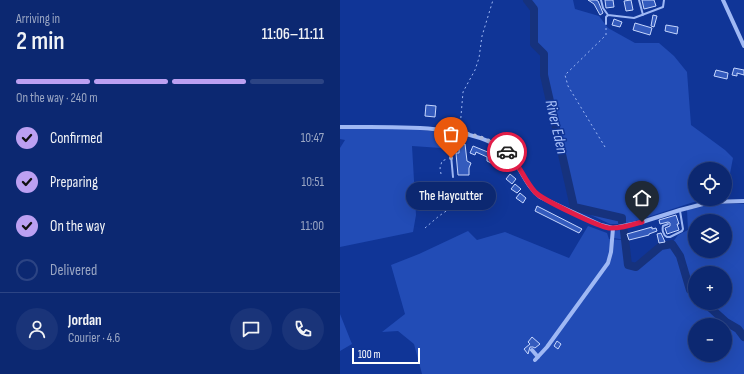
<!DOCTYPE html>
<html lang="en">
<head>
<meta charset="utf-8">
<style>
  :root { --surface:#0c2871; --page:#1a3479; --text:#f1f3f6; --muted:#9aa6c3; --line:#2c4484; --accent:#bca0f2 }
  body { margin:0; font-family:"Sofia Sans Condensed",sans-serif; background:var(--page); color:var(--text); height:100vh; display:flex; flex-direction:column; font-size:15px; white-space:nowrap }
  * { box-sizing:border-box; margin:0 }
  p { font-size:13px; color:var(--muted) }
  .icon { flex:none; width:22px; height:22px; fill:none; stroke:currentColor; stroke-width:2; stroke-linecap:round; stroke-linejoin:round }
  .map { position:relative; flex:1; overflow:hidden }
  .sheet { display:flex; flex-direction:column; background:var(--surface); width:340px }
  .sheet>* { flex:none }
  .fabs { position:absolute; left:348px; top:162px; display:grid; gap:8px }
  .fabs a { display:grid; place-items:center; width:44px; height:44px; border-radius:50%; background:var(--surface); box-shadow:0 4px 16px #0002,0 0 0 1px var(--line); font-size:20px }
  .scale { position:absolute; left:12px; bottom:10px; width:68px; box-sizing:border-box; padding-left:4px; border:2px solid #fff; border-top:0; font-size:11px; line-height:14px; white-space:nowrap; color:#fff; -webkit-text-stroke:3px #103597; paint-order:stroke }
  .pin { position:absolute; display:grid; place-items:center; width:34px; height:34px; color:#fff; margin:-41px -17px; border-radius:50% 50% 50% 0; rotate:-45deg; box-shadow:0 0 4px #0007 }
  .pin .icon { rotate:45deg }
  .courier { position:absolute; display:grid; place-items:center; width:40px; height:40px; margin:-20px; border:3px solid #e11d48; border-radius:50%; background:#fff; color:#222; box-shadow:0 1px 5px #0007 }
  .bubble { position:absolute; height:28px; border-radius:14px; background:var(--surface); box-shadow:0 4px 16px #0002,0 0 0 1px var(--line); font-size:13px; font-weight:600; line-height:28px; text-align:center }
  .summary em { font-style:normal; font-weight:600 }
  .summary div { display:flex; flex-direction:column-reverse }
  .summary { display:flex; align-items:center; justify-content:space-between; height:68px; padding:0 16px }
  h1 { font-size:26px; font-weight:600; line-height:30px }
  .bar { display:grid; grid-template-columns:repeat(4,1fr); gap:6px 4px; align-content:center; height:48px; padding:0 16px }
  .bar i { height:5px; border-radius:3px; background:var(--line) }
  .bar .active { background:var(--accent) }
  .bar p { grid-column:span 4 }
  .line { display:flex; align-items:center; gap:10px; padding:0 16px; border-top:1px solid var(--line) }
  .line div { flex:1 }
  .round { display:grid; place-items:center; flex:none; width:42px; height:42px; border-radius:21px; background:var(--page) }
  ol { padding:0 16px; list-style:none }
  li { display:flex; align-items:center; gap:12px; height:44px }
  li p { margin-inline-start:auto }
  li .icon { padding:4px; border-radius:50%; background:var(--accent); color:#111; stroke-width:4 }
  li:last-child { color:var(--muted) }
  li i { width:22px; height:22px; border:2px solid var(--line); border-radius:50% }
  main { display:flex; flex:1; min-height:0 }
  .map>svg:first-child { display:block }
  .green { fill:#224cb6; fill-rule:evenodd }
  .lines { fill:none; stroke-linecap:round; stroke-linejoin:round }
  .river { stroke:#16327d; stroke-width:8 }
  .building { fill:#345bbd; stroke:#c7d7fe }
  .path { stroke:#9fb8f4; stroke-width:1; stroke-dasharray:2 3; stroke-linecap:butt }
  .lane { stroke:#9fb8f4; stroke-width:2 }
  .street { stroke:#9fb8f4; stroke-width:4 }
  .done { stroke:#abb8db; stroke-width:4; stroke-dasharray:0 7.2 }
  .route { stroke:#e11d48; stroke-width:5 }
  .labels { text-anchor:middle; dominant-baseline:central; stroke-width:3; stroke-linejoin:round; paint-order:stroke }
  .water-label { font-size:16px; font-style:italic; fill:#abc3fb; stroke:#103597 }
</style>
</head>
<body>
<main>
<section class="sheet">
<div class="summary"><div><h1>2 min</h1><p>Arriving in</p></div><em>11:06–11:11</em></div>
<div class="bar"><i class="active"></i><i class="active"></i><i class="active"></i><i></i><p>On the way · 240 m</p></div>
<ol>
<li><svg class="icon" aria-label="check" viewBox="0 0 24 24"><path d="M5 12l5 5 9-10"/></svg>Confirmed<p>10:47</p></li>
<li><svg class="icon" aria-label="check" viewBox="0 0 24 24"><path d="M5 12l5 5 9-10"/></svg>Preparing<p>10:51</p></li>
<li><svg class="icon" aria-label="check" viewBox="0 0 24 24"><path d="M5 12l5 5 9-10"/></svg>On the way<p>11:00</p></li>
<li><i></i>Delivered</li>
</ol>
<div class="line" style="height:72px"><a class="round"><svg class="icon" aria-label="person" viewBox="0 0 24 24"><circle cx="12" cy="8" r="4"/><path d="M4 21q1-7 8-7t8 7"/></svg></a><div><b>Jordan</b><p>Courier · 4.6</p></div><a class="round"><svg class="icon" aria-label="chat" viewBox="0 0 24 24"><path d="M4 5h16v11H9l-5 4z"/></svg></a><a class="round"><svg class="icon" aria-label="phone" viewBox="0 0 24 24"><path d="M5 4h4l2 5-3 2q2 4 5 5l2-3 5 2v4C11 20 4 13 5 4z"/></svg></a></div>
</section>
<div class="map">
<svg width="404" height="374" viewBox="0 0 404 374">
  <rect width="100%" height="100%" fill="#103597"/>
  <path class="green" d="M187 0H233L235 9 259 16 268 28 295 43H319L334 56 347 72 351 125 385 150 393 158 385 199V169H355V199H380L360 200 286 224H270L234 207 204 75V54L194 44V9Z
    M0 129C17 129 107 127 115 137L114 142 111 147 101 148 72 146 76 215 73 232 0 247V148L5 140 0 139Z
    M375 204H404V374H82L74 344 58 331 42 332 65 314 51 265 79 254 128 231 137 240 165 232 229 258 248 226 267 233 269 239 282 240 285 246 288 265 299 264 321 246 332 243 338 235 348 230 347 210ZM355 221H385V251H355ZM355 273H385V303H355ZM355 325H385V355H355Z
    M287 229 286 240 273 238V231Z
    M0 314 12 344 0 351Z"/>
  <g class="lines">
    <path class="river" d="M187 0 194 9V44L204 54V75L234 207 282 218V222
      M284 231 288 265 296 267 321 246 332 244 340 256 350 290 355 294
      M365 303 386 322 398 329 404 337"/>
  </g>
  <path class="building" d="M248 0H256L258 1 263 13 260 15 254 4Z
    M265 0H273L274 7 266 8Z
    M291 0 293 10 286 11 284 1Z
    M302 0H314L316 6 304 9Z
    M313 15 317 16 314 27 311 26Z
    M274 19 282 22 280 27 272 25Z
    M295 23 312 28 310 35 293 30Z
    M326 25 338 27 337 34 325 31Z
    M394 68 404 70V75L397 73V76L392 75Z
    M376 70 388 73 387 79 374 76Z
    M86 105 96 106 95 117 85 116Z
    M125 144 127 161 131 163 129 168V175H118L116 153H119V145Z
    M133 146 160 157 159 159 170 168V169L168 168 165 171 159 166 160 165 152 161 151 163 147 161V157L136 152 135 155 130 153Z
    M170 174 176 179 172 184 166 179Z
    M175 184 181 189 177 193 171 189Z
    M180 193 186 198 183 203 176 198Z
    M197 206 242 229 239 233 195 211Z
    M336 215 339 224H337L339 230 327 234 325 228 330 226V223L328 222 320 224 319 220Z
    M312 227V229L316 228 317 231 309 234V235L289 240 287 234Z
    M321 233 325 242 319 243 317 234Z
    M192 337 200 344 195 348 193 347H190L188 354 184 349 190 344 188 342Z
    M217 341 221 344 218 349 214 346Z"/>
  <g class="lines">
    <path class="path" d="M120 128 123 92 135 70 139 58 142 36 153 0
      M122 144 124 138
      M265 147 228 86 225 75 266 35V28
      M101 174 100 168 102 161 107 159
      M85 228 99 216 112 207V200"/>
    <path class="lane" d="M261 0 263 8 268 15
      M299 0 303 15
      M266 24V17L268 15 294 18 323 7 324 0
      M113 177 111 155 119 133
      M328 224 323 226C322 230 323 235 327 237H330L342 231 343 229 340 211"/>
    <path class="street" d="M383 0 404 46
      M0 127C45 128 130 122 165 151 180 163 184 185 200 197L261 225 273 228 302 222 340 210 371 202 404 201
      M192 350 198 357
      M195 360 207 347 268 263 271 252 273 228"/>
  </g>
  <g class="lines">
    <path class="done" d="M111 158V152L120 132C136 135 154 141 167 152"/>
    <path class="route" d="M167 152C179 163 184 180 195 192 201 199 259 227 269 228 280 229 292 225 302 222"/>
  </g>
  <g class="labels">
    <g class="water-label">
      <text transform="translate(216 127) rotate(77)">River Eden</text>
    </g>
  </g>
</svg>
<div class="fabs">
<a><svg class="icon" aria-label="locate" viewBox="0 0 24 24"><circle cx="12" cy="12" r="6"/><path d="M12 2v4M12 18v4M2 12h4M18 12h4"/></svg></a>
<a><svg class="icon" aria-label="layers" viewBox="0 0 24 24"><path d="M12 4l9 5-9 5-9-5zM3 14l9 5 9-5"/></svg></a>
<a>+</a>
<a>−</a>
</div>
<div class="scale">100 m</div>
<div class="pin" style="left:111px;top:158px;background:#ea580c"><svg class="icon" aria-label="bag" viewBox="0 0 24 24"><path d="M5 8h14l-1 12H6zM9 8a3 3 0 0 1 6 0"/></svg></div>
<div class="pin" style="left:302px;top:222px;background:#1f2937"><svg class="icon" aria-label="home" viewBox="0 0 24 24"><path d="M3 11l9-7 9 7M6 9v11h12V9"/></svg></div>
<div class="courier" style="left:167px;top:152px"><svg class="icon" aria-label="car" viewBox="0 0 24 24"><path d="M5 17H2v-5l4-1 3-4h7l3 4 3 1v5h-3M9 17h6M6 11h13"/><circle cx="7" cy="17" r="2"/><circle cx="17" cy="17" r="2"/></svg></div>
<div class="bubble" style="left:66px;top:182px;width:90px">The Haycutter</div>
</div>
</main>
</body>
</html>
